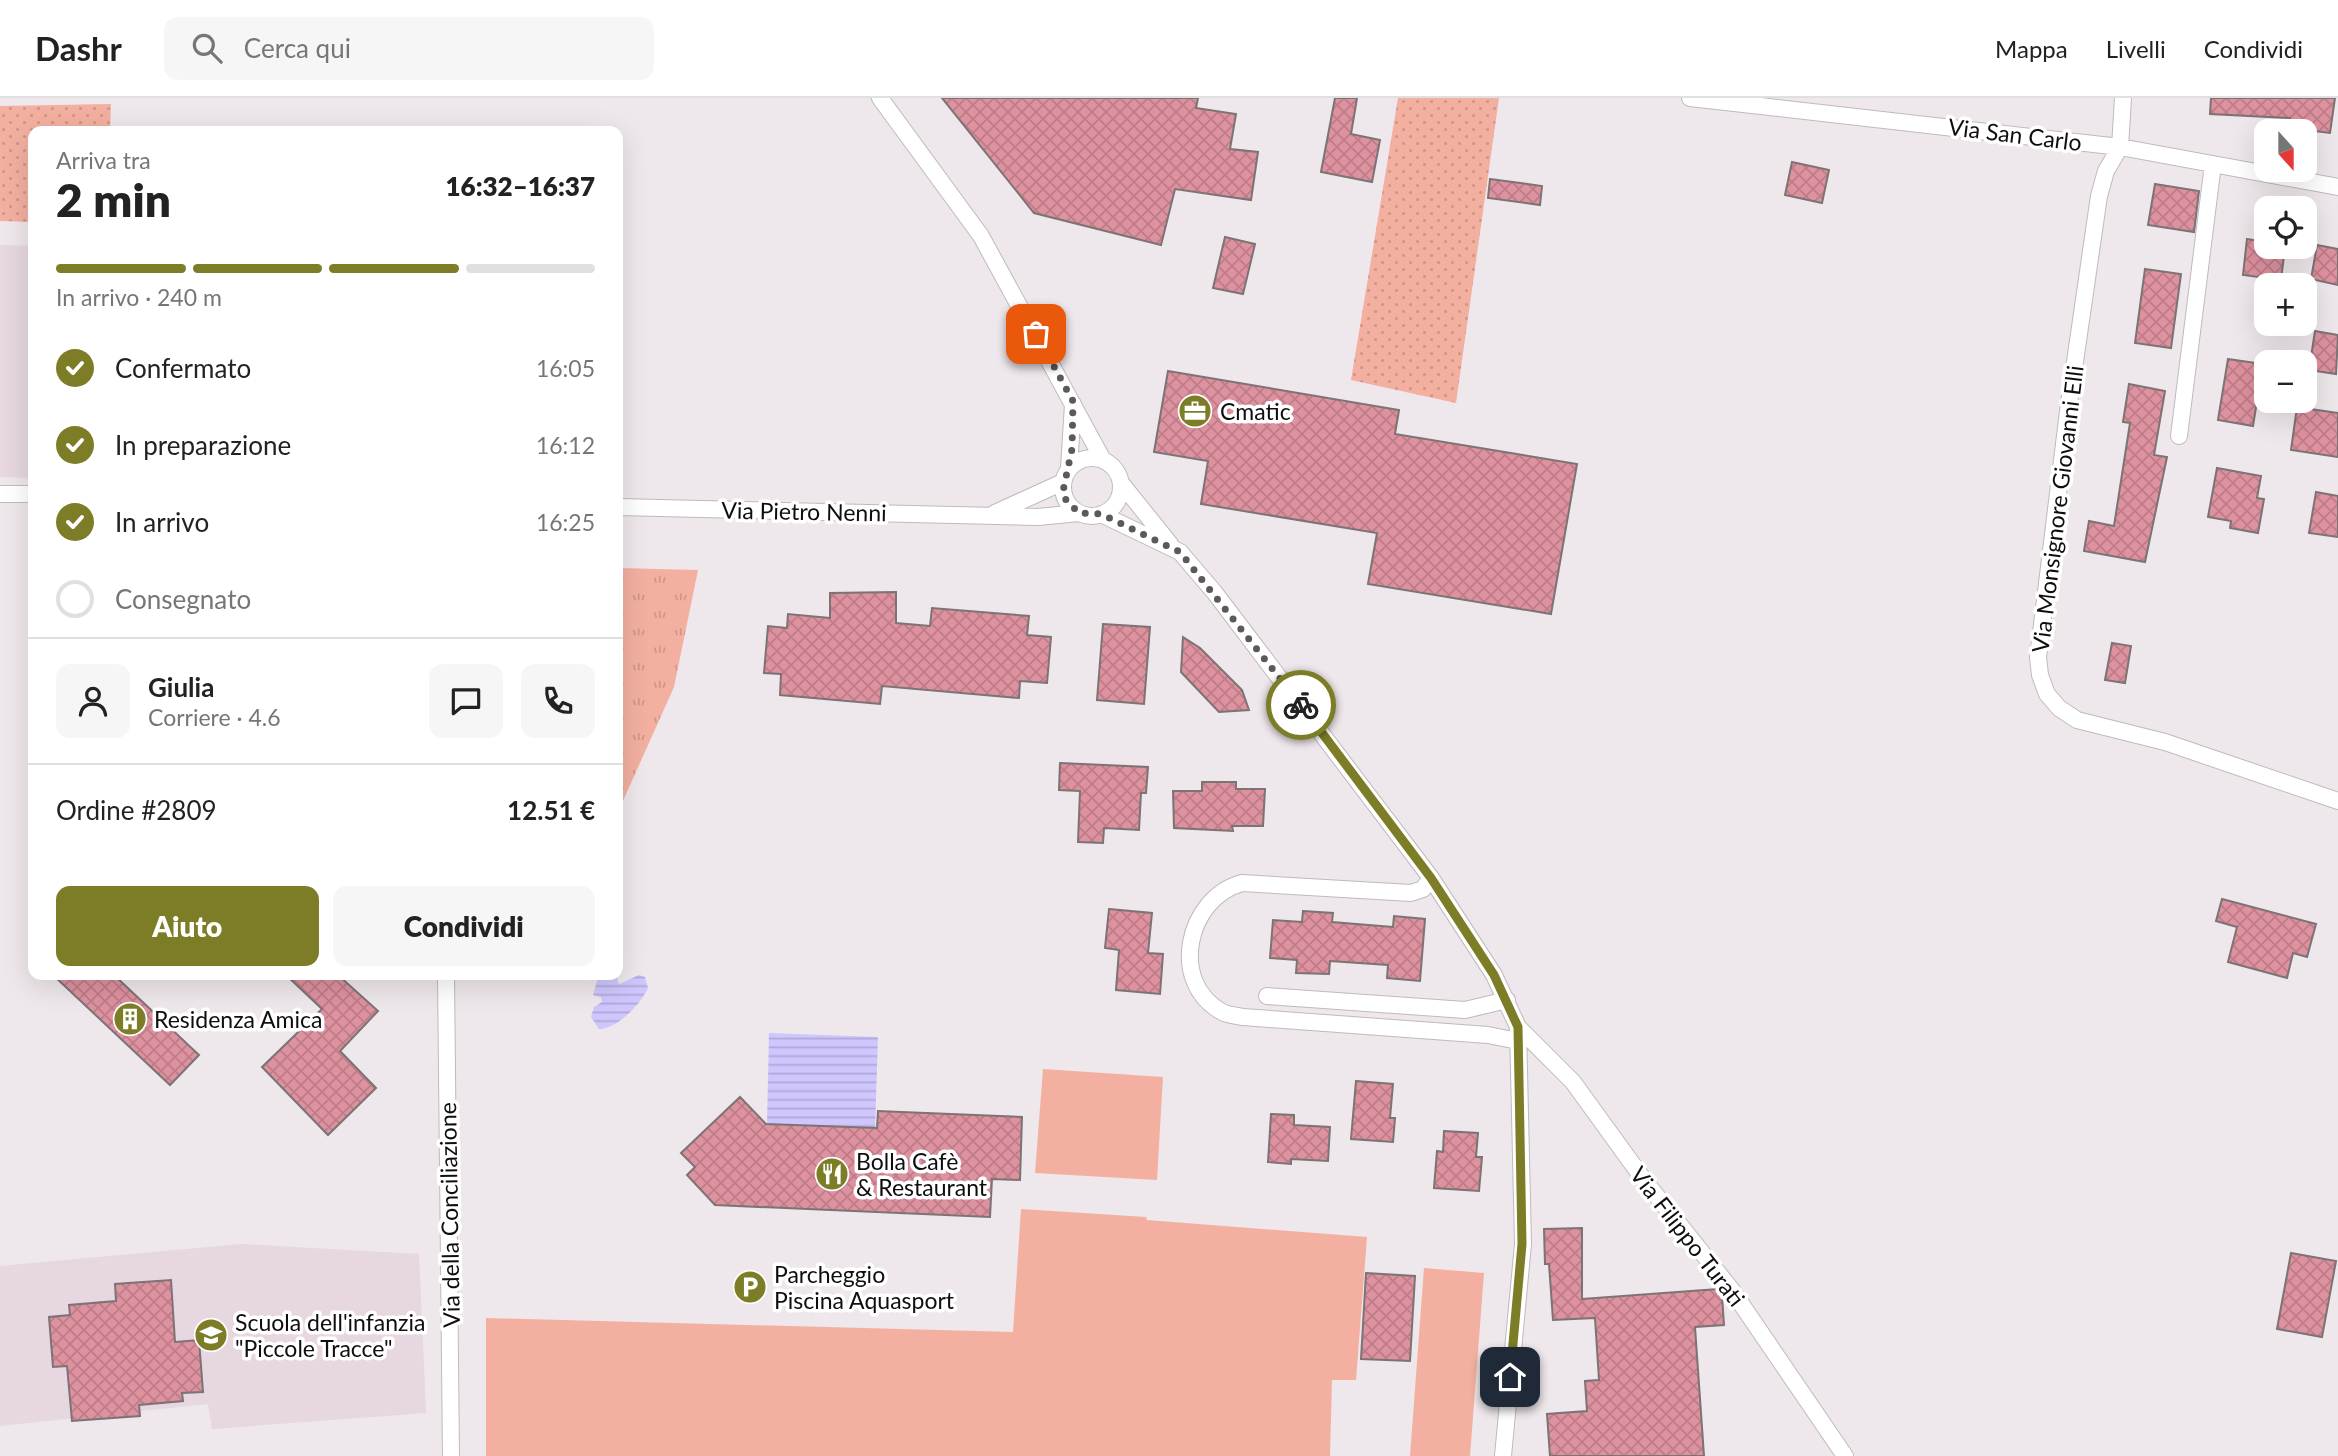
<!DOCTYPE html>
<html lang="it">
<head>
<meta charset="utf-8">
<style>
  :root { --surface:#fff; --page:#f6f6f6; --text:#222; --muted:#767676; --line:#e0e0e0; --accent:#7c7d26 }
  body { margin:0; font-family:Lato,sans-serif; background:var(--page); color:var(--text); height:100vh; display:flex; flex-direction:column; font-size:26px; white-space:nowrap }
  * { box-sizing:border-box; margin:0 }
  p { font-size:23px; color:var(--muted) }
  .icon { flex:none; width:38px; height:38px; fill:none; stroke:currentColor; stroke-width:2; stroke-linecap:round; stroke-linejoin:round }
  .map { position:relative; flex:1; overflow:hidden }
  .drawer { position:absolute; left:28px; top:28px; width:595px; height:854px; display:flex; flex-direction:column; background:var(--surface); border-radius:14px; box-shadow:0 7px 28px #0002 }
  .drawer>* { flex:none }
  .needle { width:46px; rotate:159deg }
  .tools { position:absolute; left:2254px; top:21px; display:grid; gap:14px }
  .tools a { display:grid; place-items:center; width:63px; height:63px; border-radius:14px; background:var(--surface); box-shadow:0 7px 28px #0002; font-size:35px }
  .pin { position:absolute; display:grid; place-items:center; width:60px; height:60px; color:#fff; margin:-30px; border-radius:14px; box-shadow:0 4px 10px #0006 }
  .courier { position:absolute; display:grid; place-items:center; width:70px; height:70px; margin:-35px; border:5px solid #7c7d26; border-radius:50%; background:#fff; color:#222; box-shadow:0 2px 9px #0007 }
  .headline em { font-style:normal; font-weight:800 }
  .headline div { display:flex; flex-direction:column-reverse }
  .headline { display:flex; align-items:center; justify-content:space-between; height:119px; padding:0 28px }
  h1 { font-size:46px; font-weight:800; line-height:52px }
  .bar { display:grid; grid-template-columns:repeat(4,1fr); gap:10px 7px; align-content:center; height:84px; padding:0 28px }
  .bar i { height:9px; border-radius:5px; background:var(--line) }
  .bar .current { background:var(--accent) }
  .bar p { grid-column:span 4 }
  .line { display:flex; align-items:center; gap:18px; padding:0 28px; border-top:2px solid var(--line) }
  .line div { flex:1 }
  .round { display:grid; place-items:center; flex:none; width:74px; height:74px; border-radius:14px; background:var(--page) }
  ol { padding:0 28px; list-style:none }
  li { display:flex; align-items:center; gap:21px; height:77px }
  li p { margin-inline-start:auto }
  li .icon { padding:7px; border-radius:50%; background:var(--accent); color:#fff; stroke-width:4 }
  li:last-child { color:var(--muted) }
  li i { width:38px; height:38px; border:4px solid var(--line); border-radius:50% }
  .action { display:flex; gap:14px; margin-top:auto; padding:14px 28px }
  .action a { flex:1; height:80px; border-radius:14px; background:var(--accent); color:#fff; font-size:28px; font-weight:800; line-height:80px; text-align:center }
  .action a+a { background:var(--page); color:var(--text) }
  header { display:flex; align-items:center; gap:42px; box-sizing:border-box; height:98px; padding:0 35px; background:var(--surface); border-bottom:2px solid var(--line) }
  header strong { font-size:33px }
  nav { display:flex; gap:38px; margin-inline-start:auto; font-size:24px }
  .search { width:490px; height:63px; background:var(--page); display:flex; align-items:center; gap:18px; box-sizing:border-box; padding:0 24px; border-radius:14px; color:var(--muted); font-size:26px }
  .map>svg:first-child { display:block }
  .built { fill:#e6d7e0 }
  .grass { fill:url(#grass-dots) }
  .park { fill:url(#park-tufts) }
  .pitch { fill:#f3b0a0 }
  .water { fill:url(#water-rules) }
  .building { fill:url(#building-cross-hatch); stroke:#7b7374; stroke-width:2 }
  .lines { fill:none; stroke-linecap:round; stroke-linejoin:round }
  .minor-casing { stroke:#c0b9bd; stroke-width:18 }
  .minor { stroke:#fff; stroke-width:16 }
  .done { stroke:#5d595b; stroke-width:7; stroke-dasharray:0 12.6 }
  .route { stroke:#7c7d26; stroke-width:9 }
  .labels { text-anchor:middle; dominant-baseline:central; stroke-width:7; stroke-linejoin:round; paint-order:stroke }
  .street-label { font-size:23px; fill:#0f0d0e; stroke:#fff }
  .poi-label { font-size:23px; fill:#0f0d0e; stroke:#fff; text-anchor:start }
</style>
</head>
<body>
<header>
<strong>Dashr</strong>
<div class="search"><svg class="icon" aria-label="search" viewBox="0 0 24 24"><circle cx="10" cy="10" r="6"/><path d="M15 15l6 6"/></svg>Cerca qui</div>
<nav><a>Mappa</a><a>Livelli</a><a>Condividi</a></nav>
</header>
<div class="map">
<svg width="2338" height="1358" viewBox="0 0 2338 1358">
  <defs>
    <pattern id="grass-dots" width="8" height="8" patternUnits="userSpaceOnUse" patternTransform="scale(1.75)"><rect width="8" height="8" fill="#f3b0a0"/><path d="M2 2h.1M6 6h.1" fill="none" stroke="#cf9689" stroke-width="1.8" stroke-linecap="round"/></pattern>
    <pattern id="park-tufts" width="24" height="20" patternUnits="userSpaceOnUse" patternTransform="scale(1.75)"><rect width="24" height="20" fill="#f3b0a0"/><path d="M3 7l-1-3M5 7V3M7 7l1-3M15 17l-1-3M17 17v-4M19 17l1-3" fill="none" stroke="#cf9689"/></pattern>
    <pattern id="water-rules" width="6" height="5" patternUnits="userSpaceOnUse" patternTransform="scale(1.75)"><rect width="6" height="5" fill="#cec6fc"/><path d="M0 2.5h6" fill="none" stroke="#b0a9d7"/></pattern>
    <pattern id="building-cross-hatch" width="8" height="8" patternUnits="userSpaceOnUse" patternTransform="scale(1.75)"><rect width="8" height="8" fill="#de919f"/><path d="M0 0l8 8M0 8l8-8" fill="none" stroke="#bd7c88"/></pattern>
  </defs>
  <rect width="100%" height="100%" fill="#eee7eb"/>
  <path class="built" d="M0 147 33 148V380L0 379Z
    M241 1146 419 1156 426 1315 212 1331 208 1306 0 1328V1168Z"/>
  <path class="grass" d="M1398 0H1499L1456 305 1351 282Z
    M111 6 110 33H33V124L0 123V8Z"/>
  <path class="park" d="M618 470 698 472 674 589 618 714Z"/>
  <path class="pitch" d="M1043 971 1163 979 1157 1082 1035 1075Z
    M1021 1111 1146 1119 1147 1122 1367 1139 1356 1282H1332L1330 1358H486V1220L1013 1234Z
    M1424 1170 1484 1175 1470 1358H1410Z"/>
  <path class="water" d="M603 877H616L619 886 639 877 645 879 648 890C641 906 617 931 599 931L591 919 594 909 602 904 601 899 593 897 597 883Z
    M769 935 878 939 875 1030 767 1027Z"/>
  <path class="building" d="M942 0H1198L1196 10 1236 16 1230 51 1258 54 1251 102 1175 91 1161 147 1034 115Z
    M1335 0H1357L1351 36 1380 42 1372 84 1321 74Z
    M2211 0H2335L2330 35 2288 30 2290 20 2210 16Z
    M1792 64 1829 72 1822 105 1785 97Z
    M1490 81 1542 88 1540 107 1488 100Z
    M2155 86 2199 93 2194 134 2148 127Z
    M1225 139 1255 146 1243 196 1213 190Z
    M2247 141 2266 144V149H2285L2281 182 2243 177Z
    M2317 147 2338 151V187L2311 181Z
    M2145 171 2181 176 2171 250 2135 245Z
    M2315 233 2338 237 2336 276 2309 272Z
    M2228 261 2263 266 2253 328 2218 322Z
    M1168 273 1399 312 1395 336 1577 366 1551 516 1368 486 1377 435 1201 406 1208 363 1154 354Z
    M2129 286 2165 293 2154 357 2167 359 2145 464 2084 453 2089 423 2114 428 2130 325 2123 324Z
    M2297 309 2338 315V359L2291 352Z
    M2217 370 2261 378 2257 400 2264 401 2258 435 2230 430 2231 423 2208 419Z
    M2316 394 2338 398V439L2309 435Z
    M896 494V525L930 528 932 510 1029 518 1027 537 1051 539 1047 585 1020 583 1019 600 882 588 880 606 780 597 781 576 764 575 768 528 787 530 788 516 830 520V495Z
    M1103 526 1150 529 1144 606 1097 602Z
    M1183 539 1200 550 1242 592 1249 612 1219 614 1181 574Z
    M2112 545 2131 548 2125 585 2105 582Z
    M1060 665 1148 669 1146 695H1141L1139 732 1104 730 1103 745 1078 744 1080 693 1059 692Z
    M1202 684H1236V691H1265L1263 728H1232L1233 733 1174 730 1173 693H1202Z
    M2222 801 2316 826 2307 859 2293 855 2287 880 2228 864 2237 829 2216 823Z
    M1109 811 1152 815 1148 855 1163 856 1160 896 1116 892 1119 852 1105 850Z
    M1303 813 1333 815 1332 824 1393 829 1394 818 1425 821 1420 883 1387 880 1388 867 1330 863 1329 876 1296 875 1297 862 1270 860 1273 822 1302 824Z
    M53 877H114L199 957 170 987Z
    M286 877H338L378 913 340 953 376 990 328 1037 262 969 322 911Z
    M1356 983 1393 986 1390 1020H1395L1393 1044 1351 1041Z
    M740 999 766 1026 877 1030 878 1013 1022 1019 1020 1082 992 1081 990 1119 715 1107 687 1077 695 1069 681 1055Z
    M1271 1016 1294 1017V1027L1330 1029 1328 1063 1291 1061V1066L1268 1064Z
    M1444 1033 1478 1035 1476 1059H1482L1479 1093 1434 1090 1437 1053 1443 1054Z
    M1582 1130V1201L1718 1191 1722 1197 1724 1227 1695 1229 1704 1358H1550L1547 1316 1587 1313 1585 1283 1599 1282 1595 1220 1553 1222 1549 1166H1545L1544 1131Z
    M2291 1155 2336 1163 2322 1239 2277 1231Z
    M1366 1175 1415 1178 1410 1263 1361 1261Z
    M171 1182 175 1244 199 1242 203 1294 182 1295 183 1303 139 1307 140 1318 72 1323 67 1268 53 1269 49 1219 70 1217 69 1207 116 1203 115 1186Z"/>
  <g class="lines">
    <defs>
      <path id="minor" d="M880 0 981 138 1103 362
        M1690 0 2120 49 2338 89
        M2123 0 2120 49 2106 73 2099 98 2069 305 2038 559 2040 577 2047 596 2059 610 2077 622 2165 644 2338 703
        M2179 338 2213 66
        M1063 389a29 29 0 1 1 58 0a29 29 0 1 1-58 0Z
        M1069 370 1073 306
        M1121 385 1170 446
        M0 396H33
        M618 409 1038 419 1079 415
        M995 415 1063 384
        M1101 416 1180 454 1215 495 1431 780 1494 877 1518 929 1523 1146 1503 1358
        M1431 780 1423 791 1411 795 1242 785C1187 800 1168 884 1222 914 1228 917 1237 918 1243 919L1488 937 1518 943
        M446 877 451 1358
        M1267 898 1465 912 1507 902
        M1518 929 1573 984 1644 1082 1731 1191 1845 1358"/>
    </defs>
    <use href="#minor" class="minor-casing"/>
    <use href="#minor" class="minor"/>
  </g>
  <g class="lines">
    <path class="done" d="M1036 236 1073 303 1072 351 1063 393 1066 402 1079 415 1101 416 1180 454 1301 607"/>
    <path class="route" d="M1301 607 1431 780 1494 877 1518 929 1522 1146 1510 1279"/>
  </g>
  <defs>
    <symbol id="office-disc" viewBox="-11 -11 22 22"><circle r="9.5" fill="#7c7d26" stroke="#fff"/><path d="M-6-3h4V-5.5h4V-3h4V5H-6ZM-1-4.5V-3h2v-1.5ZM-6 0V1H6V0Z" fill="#fff"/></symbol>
    <symbol id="building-disc" viewBox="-11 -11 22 22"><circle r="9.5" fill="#7c7d26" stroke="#fff"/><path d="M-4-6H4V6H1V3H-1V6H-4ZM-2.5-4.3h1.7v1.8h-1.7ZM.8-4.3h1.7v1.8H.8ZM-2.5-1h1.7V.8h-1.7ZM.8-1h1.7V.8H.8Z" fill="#fff"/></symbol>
    <symbol id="restaurant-disc" viewBox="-11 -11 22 22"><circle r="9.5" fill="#7c7d26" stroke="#fff"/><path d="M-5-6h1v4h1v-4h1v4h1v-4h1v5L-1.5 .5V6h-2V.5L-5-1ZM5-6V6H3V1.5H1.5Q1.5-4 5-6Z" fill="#fff"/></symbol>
    <symbol id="parking-disc" viewBox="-11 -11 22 22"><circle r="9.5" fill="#7c7d26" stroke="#fff"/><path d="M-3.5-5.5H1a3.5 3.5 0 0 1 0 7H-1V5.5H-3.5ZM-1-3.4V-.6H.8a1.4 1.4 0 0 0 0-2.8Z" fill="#fff"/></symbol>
    <symbol id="school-disc" viewBox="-11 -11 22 22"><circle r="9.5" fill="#7c7d26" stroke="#fff"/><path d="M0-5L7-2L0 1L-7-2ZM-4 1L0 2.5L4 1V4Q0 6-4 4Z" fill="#fff"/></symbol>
  </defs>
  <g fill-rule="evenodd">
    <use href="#office-disc" x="1176" y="294" width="38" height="38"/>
    <use href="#building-disc" x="111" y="902" width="38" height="38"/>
    <use href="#restaurant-disc" x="813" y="1057" width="38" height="38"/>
    <use href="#parking-disc" x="731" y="1170" width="38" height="38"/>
    <use href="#school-disc" x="192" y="1218" width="38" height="38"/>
  </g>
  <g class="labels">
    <g class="street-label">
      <text transform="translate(2015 36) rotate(7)">Via San Carlo</text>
      <text transform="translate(2057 411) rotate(-83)">Via Monsignore Giovanni Elli</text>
      <text transform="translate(804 413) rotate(1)">Via Pietro Nenni</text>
      <text transform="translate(449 1117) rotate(-91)">Via della Conciliazione</text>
      <text transform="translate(1688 1138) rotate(52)">Via Filippo Turati</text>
    </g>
    <g class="poi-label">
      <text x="1220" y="313">Cmatic</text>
      <text x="154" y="921">Residenza Amica</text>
      <text x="856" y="1063">Bolla Cafè<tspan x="856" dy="26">&amp; Restaurant</tspan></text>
      <text x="774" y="1176">Parcheggio<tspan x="774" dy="26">Piscina Aquasport</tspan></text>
      <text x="235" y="1224">Scuola dell'infanzia<tspan x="235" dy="26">"Piccole Tracce"</tspan></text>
    </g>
  </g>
</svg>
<div class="tools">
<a><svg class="needle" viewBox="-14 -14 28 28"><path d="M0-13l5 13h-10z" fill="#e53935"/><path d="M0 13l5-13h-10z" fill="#767676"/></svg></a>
<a><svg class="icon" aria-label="locate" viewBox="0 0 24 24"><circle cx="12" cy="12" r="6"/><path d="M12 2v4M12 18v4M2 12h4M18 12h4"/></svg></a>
<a>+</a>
<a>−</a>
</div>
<div class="pin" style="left:1036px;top:236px;background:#ea580c"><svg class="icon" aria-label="bag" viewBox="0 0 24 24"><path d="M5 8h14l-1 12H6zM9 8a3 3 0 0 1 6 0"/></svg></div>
<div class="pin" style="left:1510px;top:1279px;background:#1f2937"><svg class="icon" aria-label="home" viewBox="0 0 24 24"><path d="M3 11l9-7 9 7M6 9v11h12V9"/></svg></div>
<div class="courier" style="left:1301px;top:607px"><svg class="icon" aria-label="bike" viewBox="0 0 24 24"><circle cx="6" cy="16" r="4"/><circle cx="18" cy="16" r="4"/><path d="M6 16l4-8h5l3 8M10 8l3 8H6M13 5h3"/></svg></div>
<section class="drawer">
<div class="headline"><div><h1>2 min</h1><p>Arriva tra</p></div><em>16:32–16:37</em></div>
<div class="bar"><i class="current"></i><i class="current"></i><i class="current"></i><i></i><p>In arrivo · 240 m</p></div>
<ol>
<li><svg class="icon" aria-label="check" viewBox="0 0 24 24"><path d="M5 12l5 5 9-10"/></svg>Confermato<p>16:05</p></li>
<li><svg class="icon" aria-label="check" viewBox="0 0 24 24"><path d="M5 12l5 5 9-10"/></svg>In preparazione<p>16:12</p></li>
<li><svg class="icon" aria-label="check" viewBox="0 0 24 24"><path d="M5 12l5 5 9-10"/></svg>In arrivo<p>16:25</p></li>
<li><i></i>Consegnato</li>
</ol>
<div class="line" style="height:126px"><a class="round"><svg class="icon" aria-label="person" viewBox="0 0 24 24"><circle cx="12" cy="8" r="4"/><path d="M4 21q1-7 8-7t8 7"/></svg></a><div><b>Giulia</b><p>Corriere · 4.6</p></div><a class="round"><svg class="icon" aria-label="chat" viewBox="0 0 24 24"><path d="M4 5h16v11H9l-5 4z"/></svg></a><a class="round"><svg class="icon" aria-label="phone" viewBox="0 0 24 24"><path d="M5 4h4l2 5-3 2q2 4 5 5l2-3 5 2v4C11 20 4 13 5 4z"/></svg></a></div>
<div class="line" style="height:91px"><div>Ordine #2809</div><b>12.51 €</b></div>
<div class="action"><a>Aiuto</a><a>Condividi</a></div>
</section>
</div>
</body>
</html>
